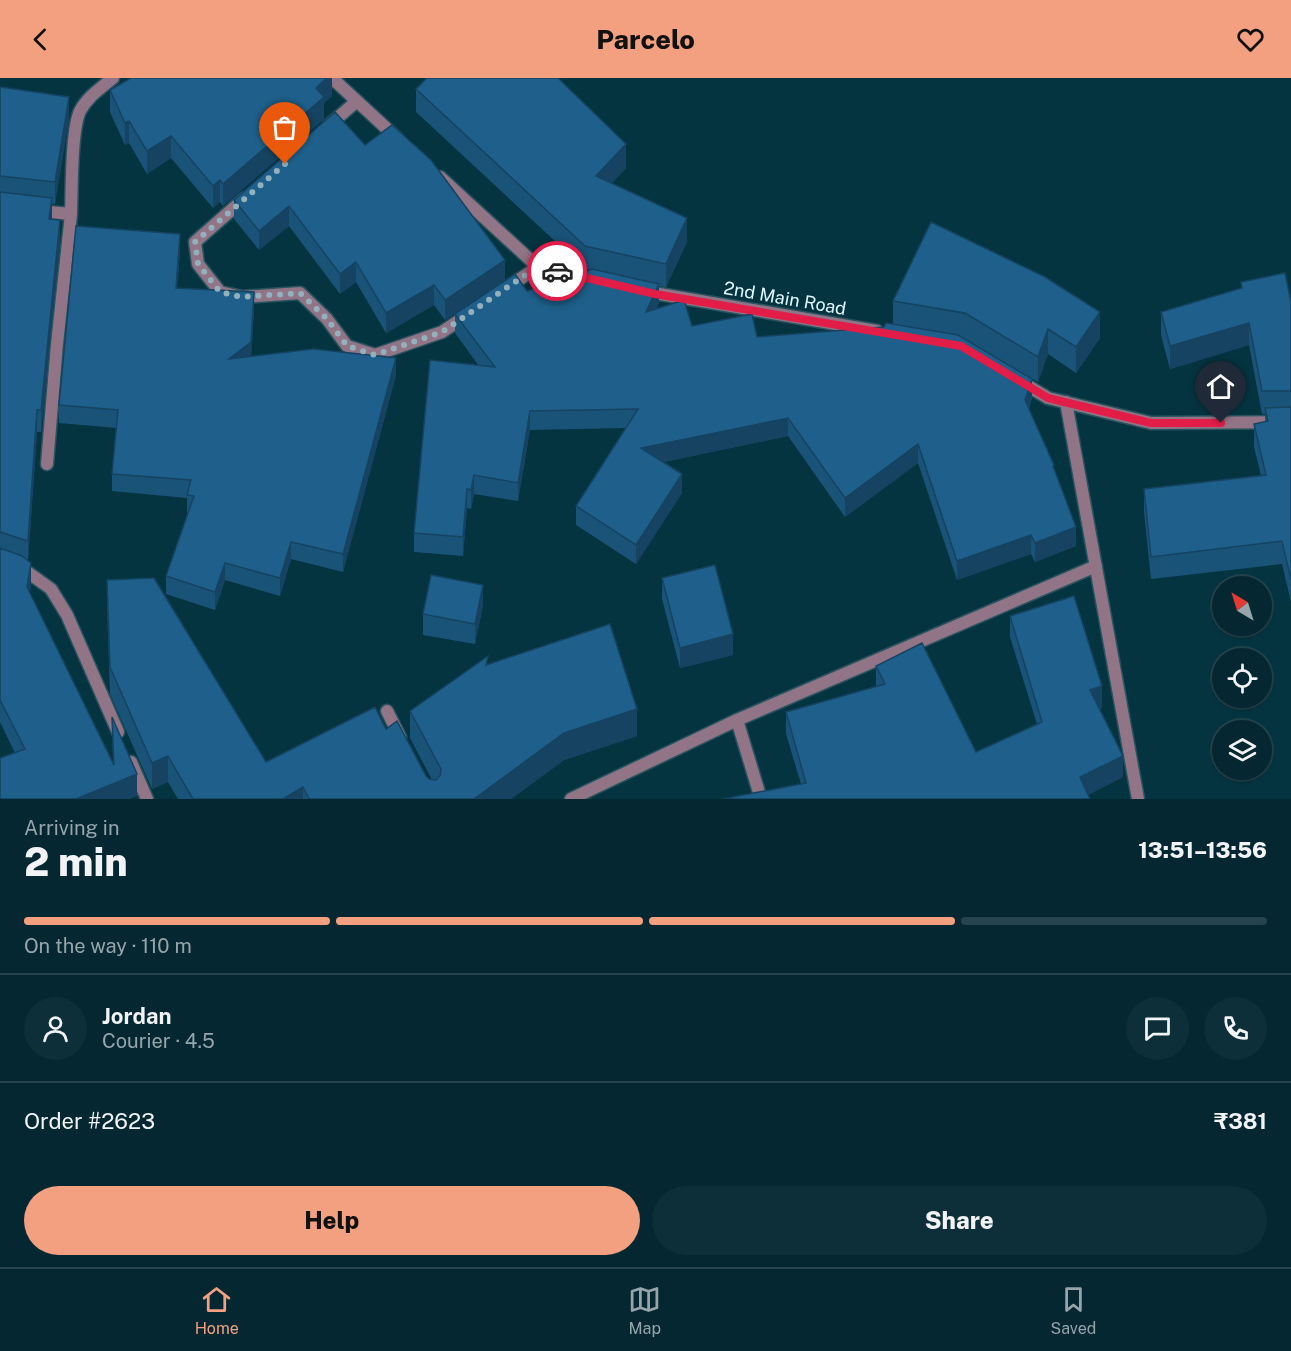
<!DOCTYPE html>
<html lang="en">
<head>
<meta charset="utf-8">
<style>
  :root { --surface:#042731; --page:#0d2f39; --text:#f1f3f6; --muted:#97a5ab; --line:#25444d; --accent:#f2a080 }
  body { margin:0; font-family:"Public Sans",sans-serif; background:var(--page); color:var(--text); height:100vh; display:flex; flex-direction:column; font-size:22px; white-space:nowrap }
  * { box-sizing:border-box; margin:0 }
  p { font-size:20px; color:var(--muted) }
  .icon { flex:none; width:33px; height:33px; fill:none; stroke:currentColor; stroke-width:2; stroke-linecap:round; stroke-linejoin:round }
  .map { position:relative; height:721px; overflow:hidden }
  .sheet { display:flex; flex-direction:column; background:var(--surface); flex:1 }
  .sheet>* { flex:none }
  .needle { width:39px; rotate:322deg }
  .buttons { position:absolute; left:1212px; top:498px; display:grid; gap:12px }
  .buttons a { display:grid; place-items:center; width:60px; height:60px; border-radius:50%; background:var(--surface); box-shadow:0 2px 4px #0004,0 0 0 2px var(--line); font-size:30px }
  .pin { position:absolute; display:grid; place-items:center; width:51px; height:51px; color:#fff; margin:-62px -26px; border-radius:50% 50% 50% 0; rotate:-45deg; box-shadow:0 0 6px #0007 }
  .pin .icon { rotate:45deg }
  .courier { position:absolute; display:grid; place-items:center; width:60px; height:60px; margin:-30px; border:4px solid #e11d48; border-radius:50%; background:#fff; color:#222; box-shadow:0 2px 8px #0007 }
  .head em { font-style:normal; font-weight:800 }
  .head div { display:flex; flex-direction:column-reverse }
  .head { display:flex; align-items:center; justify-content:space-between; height:102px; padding:0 24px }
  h1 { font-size:39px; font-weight:800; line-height:45px }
  .bar { display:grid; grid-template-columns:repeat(4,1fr); gap:9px 6px; align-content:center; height:72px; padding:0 24px }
  .bar i { height:8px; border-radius:4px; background:var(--line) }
  .bar .current { background:var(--accent) }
  .bar p { grid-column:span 4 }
  .line { display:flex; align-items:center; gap:15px; padding:0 24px; border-top:2px solid var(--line) }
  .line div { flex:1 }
  .round { display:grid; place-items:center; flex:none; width:63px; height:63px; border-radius:32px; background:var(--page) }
  .primary-button { display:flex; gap:12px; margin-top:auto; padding:12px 24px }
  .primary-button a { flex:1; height:69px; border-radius:36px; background:var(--accent); color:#111; font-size:24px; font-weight:800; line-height:69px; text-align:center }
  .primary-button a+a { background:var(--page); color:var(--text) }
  header { display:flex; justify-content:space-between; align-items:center; height:78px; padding:0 24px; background:var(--accent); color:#111; font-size:27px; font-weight:800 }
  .tab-bar { display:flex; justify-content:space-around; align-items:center; height:84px; border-top:2px solid var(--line); background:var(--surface); font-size:16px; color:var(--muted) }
  .tab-bar a { display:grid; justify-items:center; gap:3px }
  .tab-bar .current { color:var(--accent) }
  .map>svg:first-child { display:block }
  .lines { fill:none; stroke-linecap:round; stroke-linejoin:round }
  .minor-casing { stroke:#28535f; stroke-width:15 }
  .minor { stroke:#917485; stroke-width:12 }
  .wall { fill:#1a5378 }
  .shaded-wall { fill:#154361 }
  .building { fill:#1e608b; stroke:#154361; stroke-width:1.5 }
  .done { stroke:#93b1bc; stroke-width:6; stroke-dasharray:0 10.8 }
  .route { stroke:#e11d48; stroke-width:8 }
  .labels { text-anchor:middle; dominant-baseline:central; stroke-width:5; stroke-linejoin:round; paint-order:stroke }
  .street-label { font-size:18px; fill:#dff5fe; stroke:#053441 }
</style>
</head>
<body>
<header><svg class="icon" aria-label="back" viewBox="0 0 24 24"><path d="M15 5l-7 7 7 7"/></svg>Parcelo<svg class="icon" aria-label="heart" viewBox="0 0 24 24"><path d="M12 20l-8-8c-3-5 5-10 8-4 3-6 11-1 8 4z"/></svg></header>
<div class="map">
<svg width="1291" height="721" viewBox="0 0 1291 721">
  <rect width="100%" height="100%" fill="#053441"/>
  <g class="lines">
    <defs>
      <path id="minor" d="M332 0 398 61
        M328 48 357 23
        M440 99 538 189 587 200
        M245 120 195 164 198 186 220 214 242 219 300 215 327 241 347 268 375 277 442 254 469 236
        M37 133 71 136 57 266 47 386
        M71 136C72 112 71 53 80 33 87 19 101 10 113 0
        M505 211 538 189
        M642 213 877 253
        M1018 302 1048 320 1151 345 1291 344
        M1066 324 1138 721
        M0 484 26 493 51 511 67 537 118 654
        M387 633 400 659
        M131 684 147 721
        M571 721 737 642
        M761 721 737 642 1096 488"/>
    </defs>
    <use href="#minor" class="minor-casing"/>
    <use href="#minor" class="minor"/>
  </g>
  <path class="wall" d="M332 0V18L324 25V41L223 128 220 124 213 130 171 80 147 96 129 65 125 67 110 34V12Z
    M0 9 69 41 55 126H52V141L60 164 41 354H37L28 483 31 507 30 515 113 685 112 639 137 718 129 721H0L15 675 0 644Z
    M416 11 626 90 612 105 687 164 666 209 659 208V225L656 231 692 248 757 259 884 249 893 246V223L1100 260 1076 295 1048 276 1038 304 964 261 1032 320 1029 331 1054 393 1076 468 1035 484 1031 476 957 502 918 385 845 439 788 358 663 384 682 415 636 486 576 447V428L626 350 530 352 518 423 474 416 471 431 467 430 463 478 414 474V455L479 288 455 255V236L589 192 585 191 416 34Z
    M365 67 505 202 445 242 434 227 386 255 356 204 340 216 289 148 259 172 234 141V122Z
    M180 174 177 210 254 232 251 278 396 297 343 494 291 481 280 518 225 502 215 532 166 516V498L188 435H187V420L112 413V396L117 350 59 345V327Z
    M1241 204 1291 224V524L1282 486 1151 501 1144 434V411L1261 398 1254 369V346L1265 344V336H1262L1249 267 1170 291 1161 257V234L1241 210Z
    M662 500 733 577 680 590 662 521Z
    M107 502 266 684 386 651 426 698 429 701 432 702 410 660V633L488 586 637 658 564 682 511 721H178L168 704 152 711 110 616 107 529Z
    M483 527 475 566 423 557V536Z
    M1010 538 1102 630 1099 631 1123 699 1088 717 801 706 786 656V634L876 609V588L976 674 1037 646 1010 559Z"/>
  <path class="shaded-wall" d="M327 0H332V18L324 25V41L223 128V106L316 10Z
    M69 19V41L55 126V104Z
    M129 43V65L125 67V45Z
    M171 58V80L147 96V73Z
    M626 66V90L596 122V98Z
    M220 102V124L213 130V108Z
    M52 120V142L49 141Z
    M289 128V148L259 172V153Z
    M687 140V164L666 209V186Z
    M60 142V164L41 354V332Z
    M180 156V174L176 227V210Z
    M505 182V202L445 242V222Z
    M356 184V204L340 216V196Z
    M659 206V225L646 253V234Z
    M434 207V227L386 255V235Z
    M254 214V232L251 282 229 281Z
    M1100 234V260L1076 295V269Z
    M1249 245V267L1170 291V268Z
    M1048 251V276L1038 304V279Z
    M396 280V297L343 494V476Z
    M1032 301V320L1025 341V322Z
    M37 332V354L28 485V463Z
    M530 333V352L518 423V405Z
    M788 340V358L641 389V370Z
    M918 366V385L845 439V420Z
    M682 396V415L636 486V467Z
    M474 397V416L471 431V412Z
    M467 411V430L463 478V459Z
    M1076 449V468L1035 484V465Z
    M1031 457V476L957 502V483Z
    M291 464V481L280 518V500Z
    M31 485V507L27 532V509Z
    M225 485V502L215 532V514Z
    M483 507V527L475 566V546Z
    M733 556V577L680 590V570Z
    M1102 608V630L1090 634V612Z
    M637 631V658L564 682 511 721H474L564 655Z
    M168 678V704L152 711V685Z
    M1123 678V699L1080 721V699Z
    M137 696V718L129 721H76Z
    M303 709V721H283Z"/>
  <path class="building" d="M131 0H327L316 10 324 19 223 106 220 102 213 108 171 58 147 73 129 43 125 45 110 12Z
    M427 0H558L626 66 596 98 687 140 666 186 585 168 416 11Z
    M0 9 69 19 55 104 0 98Z
    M335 34 365 67 392 47 431 82 505 182 445 222 434 207 386 235 356 184 340 196 289 128 259 153 234 122Z
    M0 114 52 120 49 141 60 142 41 332H37L28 463 0 454Z
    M931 144 1045 199 1100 234 1076 269 1048 251 1038 279 965 235 893 223Z
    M76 148 180 156 176 210 254 214 251 264 229 281 313 271 396 280 343 476 291 464 280 500 225 485 215 514 166 498 194 418 187 417 191 402 112 396 118 332 59 327Z
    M592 191 659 206 646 234 684 222 692 248 752 236 757 259 884 249 886 245 958 257 1032 301 1025 322 1054 387 1053 388 1076 449 1035 465 1031 457 957 483 918 366 845 420 788 340 641 370 682 396 636 467 576 428 638 331 530 333 518 405 474 397 471 412 467 411 463 459 414 455 430 282 495 289 455 236 515 196 527 213Z
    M1285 195 1291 224V313H1262L1249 245 1170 268 1161 234 1242 210 1241 204Z
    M1291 329V502L1282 463 1151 479 1144 411 1266 397 1254 346 1268 343 1265 330Z
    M0 470 22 478 31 485 27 509 114 687 112 639 137 696 76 721H0V680L25 671 0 622Z
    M715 487 733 556 680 570 662 500Z
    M431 497 483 507 475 546 423 536Z
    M154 500 266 684 375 629 386 651 397 643 426 698 429 701 436 702 440 698 441 691 410 633 488 578 486 587 610 546 637 631 564 655 474 721H309L303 709 283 721H193L168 678 152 685 110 589 107 502Z
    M1074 518 1102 608 1090 612 1123 678 1080 699 1090 721H723L806 705 786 634 885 606 876 588 922 565 976 674 1042 644 1010 538Z"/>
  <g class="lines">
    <path class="done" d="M285 86 195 164 198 186 220 214 242 219 300 215 327 241 347 268 375 277 442 254 537 189 557 193"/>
    <path class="route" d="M557 193 655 216 961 268 1048 320 1151 345H1221"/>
  </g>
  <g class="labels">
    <g class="street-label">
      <text transform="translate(785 220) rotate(10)">2nd Main Road</text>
    </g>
  </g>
</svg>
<div class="buttons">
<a><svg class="needle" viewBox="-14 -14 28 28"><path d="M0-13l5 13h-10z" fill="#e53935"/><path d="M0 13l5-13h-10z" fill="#97a5ab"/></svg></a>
<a><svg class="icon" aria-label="locate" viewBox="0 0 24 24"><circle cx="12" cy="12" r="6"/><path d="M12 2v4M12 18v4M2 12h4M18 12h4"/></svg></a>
<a><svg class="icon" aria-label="layers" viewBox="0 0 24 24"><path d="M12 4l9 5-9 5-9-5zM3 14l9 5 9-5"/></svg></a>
</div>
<div class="pin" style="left:285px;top:86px;background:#ea580c"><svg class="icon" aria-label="bag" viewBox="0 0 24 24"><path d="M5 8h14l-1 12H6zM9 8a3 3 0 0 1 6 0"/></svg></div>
<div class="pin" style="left:1221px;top:345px;background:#1f2937"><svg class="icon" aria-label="home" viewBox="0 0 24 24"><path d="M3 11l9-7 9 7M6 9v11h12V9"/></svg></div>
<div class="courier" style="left:557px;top:193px"><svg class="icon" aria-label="car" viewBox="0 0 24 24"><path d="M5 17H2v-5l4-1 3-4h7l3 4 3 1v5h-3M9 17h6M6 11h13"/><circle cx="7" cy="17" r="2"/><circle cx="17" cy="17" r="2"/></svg></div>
</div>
<section class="sheet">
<div class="head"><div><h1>2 min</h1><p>Arriving in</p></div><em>13:51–13:56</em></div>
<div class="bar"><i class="current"></i><i class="current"></i><i class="current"></i><i></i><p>On the way · 110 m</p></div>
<div class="line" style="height:108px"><a class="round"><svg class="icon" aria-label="person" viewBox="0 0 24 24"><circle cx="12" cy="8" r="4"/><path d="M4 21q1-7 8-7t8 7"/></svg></a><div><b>Jordan</b><p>Courier · 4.5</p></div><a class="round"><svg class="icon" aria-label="chat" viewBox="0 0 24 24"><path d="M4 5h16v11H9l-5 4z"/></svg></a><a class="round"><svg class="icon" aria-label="phone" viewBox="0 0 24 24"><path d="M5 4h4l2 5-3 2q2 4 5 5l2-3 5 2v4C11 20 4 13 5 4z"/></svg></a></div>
<div class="line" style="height:78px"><div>Order #2623</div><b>₹381</b></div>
<div class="primary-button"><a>Help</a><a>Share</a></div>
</section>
<nav class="tab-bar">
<a class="current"><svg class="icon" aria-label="home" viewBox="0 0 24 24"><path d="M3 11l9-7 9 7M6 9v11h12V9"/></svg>Home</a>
<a><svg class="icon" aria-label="map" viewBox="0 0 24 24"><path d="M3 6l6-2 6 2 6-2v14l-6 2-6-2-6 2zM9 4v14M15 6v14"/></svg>Map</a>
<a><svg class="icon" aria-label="saved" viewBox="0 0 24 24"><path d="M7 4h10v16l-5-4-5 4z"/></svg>Saved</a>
</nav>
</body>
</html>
